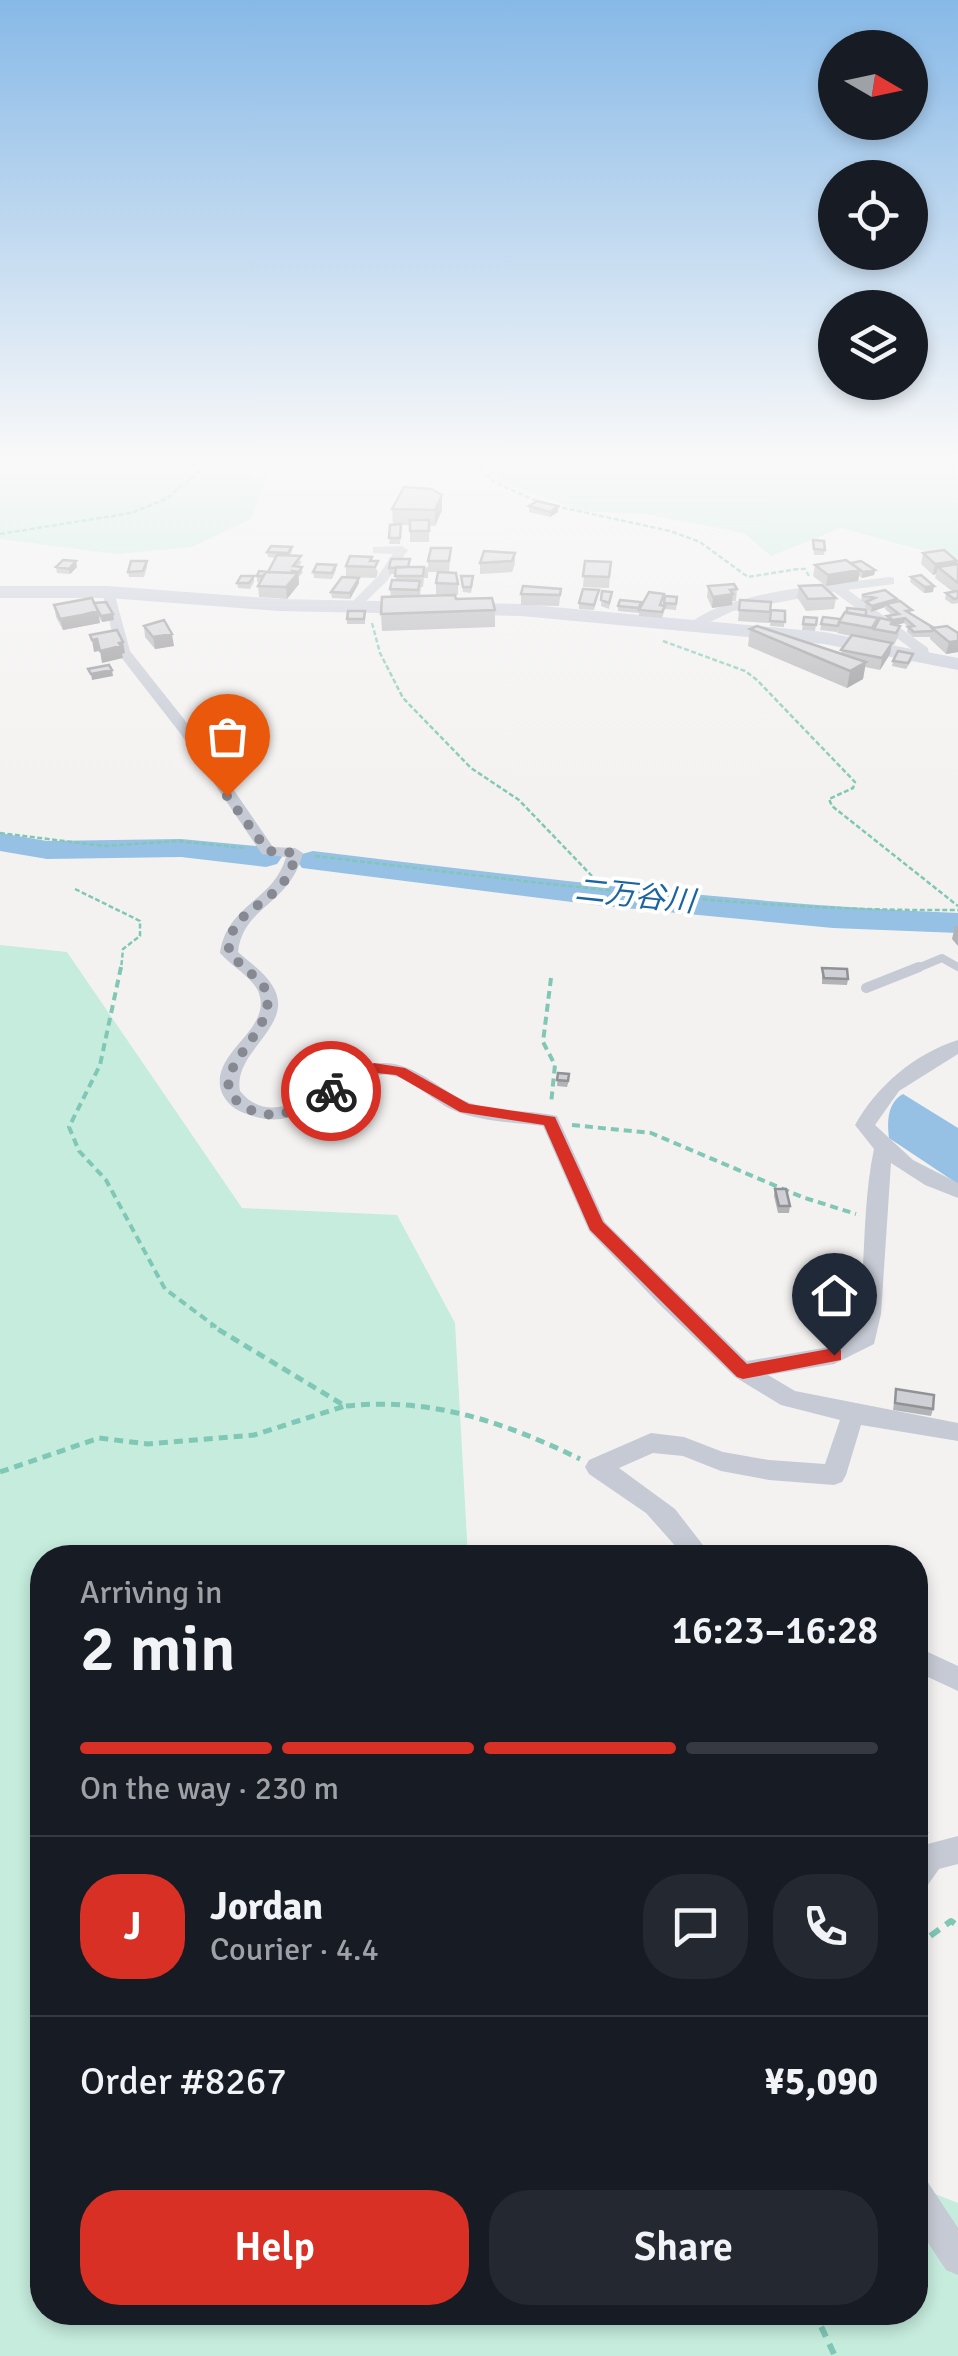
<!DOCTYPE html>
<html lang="en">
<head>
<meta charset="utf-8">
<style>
  :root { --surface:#171b24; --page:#242831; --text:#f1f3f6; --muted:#9ea1a6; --line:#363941; --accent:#d93025 }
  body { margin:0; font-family:Signika,"Noto Sans JP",sans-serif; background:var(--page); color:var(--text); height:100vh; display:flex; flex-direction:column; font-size:38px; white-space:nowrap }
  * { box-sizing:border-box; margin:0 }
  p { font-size:32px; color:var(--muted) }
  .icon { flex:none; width:55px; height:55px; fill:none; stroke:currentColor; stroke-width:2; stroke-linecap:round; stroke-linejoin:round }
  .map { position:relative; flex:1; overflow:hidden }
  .panel { position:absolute; left:30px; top:1545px; width:898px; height:780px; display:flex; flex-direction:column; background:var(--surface); border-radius:40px; box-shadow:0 5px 15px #0003 }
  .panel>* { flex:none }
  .needle { width:65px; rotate:99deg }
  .controls { position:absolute; left:818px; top:30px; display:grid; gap:20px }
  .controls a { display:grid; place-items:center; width:110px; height:110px; border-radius:50%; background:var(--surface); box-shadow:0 5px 15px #0003; font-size:50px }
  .pin { position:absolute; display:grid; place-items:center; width:85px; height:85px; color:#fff; margin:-102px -42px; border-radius:50% 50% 50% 0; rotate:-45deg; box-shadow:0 0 10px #0007 }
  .pin .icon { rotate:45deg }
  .courier { position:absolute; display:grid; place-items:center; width:100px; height:100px; margin:-50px; border:8px solid #d93025; border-radius:50%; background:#fff; color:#222; box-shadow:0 2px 12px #0007 }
  .head em { font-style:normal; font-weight:600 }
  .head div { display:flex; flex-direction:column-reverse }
  .head { display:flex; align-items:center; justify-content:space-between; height:170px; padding:0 50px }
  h1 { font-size:65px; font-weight:600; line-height:75px }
  .bar { display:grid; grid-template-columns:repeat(4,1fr); gap:15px 10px; align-content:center; height:120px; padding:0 50px }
  .bar i { height:12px; border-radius:8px; background:var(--line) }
  .bar .selected { background:var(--accent) }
  .bar p { grid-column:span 4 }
  .line { display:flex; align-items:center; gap:25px; padding:0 50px; border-top:2px solid var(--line) }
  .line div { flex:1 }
  .round { display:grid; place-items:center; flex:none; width:105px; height:105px; border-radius:40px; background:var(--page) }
  .cta { display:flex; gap:20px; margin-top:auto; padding:20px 50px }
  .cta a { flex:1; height:115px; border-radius:40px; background:var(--accent); color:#fff; font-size:40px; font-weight:600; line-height:115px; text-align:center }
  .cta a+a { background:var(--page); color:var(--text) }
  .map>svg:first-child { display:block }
  .green { fill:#c5ecdd }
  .water { fill:#96c1e5 }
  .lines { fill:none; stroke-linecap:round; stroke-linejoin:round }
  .river { fill:#96c1e5; fill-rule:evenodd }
  .path-far3 { stroke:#80c7b5; stroke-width:2.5; stroke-dasharray:5 2.5; stroke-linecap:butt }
  .path-far2 { stroke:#80c7b5; stroke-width:4; stroke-dasharray:8 5; stroke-linecap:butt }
  .path-far1 { stroke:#80c7b5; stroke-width:5; stroke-dasharray:9 6; stroke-linecap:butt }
  .path { stroke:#80c7b5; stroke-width:6; stroke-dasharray:11 8; stroke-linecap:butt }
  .lane-far1 { stroke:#c6cad4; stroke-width:8 }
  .lane { stroke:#c6cad4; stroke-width:10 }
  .street { fill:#c6cad4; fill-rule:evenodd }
  .secondary { fill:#c6cad8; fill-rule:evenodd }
  .wall { fill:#b2b3b7 }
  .shaded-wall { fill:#919295 }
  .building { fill:#cfd0d5; stroke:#919295; stroke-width:2.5 }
  .route { fill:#d93025 }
  .done { stroke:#868991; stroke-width:10; stroke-dasharray:0 18 }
  .labels { text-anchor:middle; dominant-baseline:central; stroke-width:8; stroke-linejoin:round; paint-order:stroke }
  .water-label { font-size:30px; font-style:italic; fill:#1a64a1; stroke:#fff }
</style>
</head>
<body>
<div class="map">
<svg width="958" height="2356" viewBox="0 0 958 2356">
  <rect width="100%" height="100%" fill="#f3f2f1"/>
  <path class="green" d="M0 464H231L266 479 251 519 192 547 116 554 0 539Z
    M488 464H958V560L841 528 771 556 744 533 644 514 581 511 502 482Z
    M0 945 67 952 242 1208 397 1215 455 1323 468 1557 42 1558V2312H915V2186L958 2203V2356H0Z"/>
  <path class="water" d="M903 1094 958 1128V1184L889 1138C887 1122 887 1103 903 1094Z"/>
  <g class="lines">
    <path class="river" d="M0 833 47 841 181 839 266 847 277 850 282 857 277 864 266 867 181 857 47 859 0 851Z
      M313 851C528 877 742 904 958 913V933L833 928 604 906 302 868 297 861 302 854Z"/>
    <path class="path-far3" d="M475 464 494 482 541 503
      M555 506 670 531 700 542 748 577 798 569H805L809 576
      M0 534 131 513 166 499 208 464
      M372 623 380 653 403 698 471 768 519 800 591 875 596 888
      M663 641 745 671 757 680 855 782 853 788 829 799 832 806 958 906
      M0 833 104 846 178 841 244 848
      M315 856C529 881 742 912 958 910
      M75 889 140 921V936L123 949 121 970"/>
    <path class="path-far2" d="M121 967 100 1065 69 1127 79 1151 106 1180 165 1289 216 1327
      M551 978 543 1042 555 1065 551 1104
      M572 1125 651 1133 802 1197 856 1214"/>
    <path class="path-far1" d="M346 1406C432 1397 504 1422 580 1459
      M0 1472 99 1438 148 1444 254 1435 345 1406 211 1325"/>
    <path class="path" d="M915 1819 927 1834
      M915 1947 951 1921 958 1926
      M810 2312 817 2318 835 2356"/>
    <path class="lane-far1" d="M913 970 942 958 958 967"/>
    <path class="lane" d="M866 988 919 967"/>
    <path class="street" d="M373 547 402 546 408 550 387 581 356 611H348L346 608 378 576 393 554 373 553Z
      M890 577 894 578V584L848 590 928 648 930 661H920L917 653 834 592 733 611 693 630 687 626C725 590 837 584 890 577Z
      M108 588 114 592 130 651 191 728 273 847 295 848 303 853C290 905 243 906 238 952 249 962 264 972 272 985 298 1025 232 1051 240 1091 280 1140 336 1065 380 1063 413 1061 437 1088 465 1101 493 1113 527 1109 557 1116L605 1222 747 1361 829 1347 856 1333C867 1272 861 1210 874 1149L855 1125C877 1086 914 1054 958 1040V1054L899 1091 875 1125 913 1160 958 1183V1198L925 1185 891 1163 881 1314 874 1344 834 1364 768 1375 795 1391 958 1423V1441L861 1425 846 1475 842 1482 834 1485 769 1480 721 1471 683 1456 653 1453 619 1468 675 1509 713 1558H686L646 1513 589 1474 585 1467 589 1460 651 1433 684 1437 723 1452 769 1460 825 1464 840 1420 781 1405 735 1377 658 1303 589 1231 543 1126C513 1122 481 1122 453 1110 430 1100 405 1070 378 1075 328 1083 304 1138 244 1113 233 1109 222 1099 220 1086 215 1049 274 1028 258 991 251 976 231 966 220 953 227 904 274 901 286 857L262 854 180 733 117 652 102 592Z
      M915 1646 958 1666V1691L915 1671Z
      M958 1836V1864L939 1869 925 1889 915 1894V1853L920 1846Z
      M915 2176 927 2181 958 2228V2275L946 2270 915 2223Z"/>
    <path class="secondary" d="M0 586H108L279 599 521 604 824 632 958 658V670L824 644 521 616 279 611 108 598H0Z"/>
  </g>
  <path class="wall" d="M442 495V510L435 526H429V542H410V525H401L400 544H389L393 524 392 509Z
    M529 506 558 512 550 517 529 512Z
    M813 540 825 550 824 555H814Z
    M292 547V552L290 555 302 562 298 566 303 572 299 577V584L287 599 259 597 258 586 260 582H257V576L268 572 276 558 268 557 267 552Z
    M451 548 449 572H428V561Z
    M515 553V564L512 572 480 574V563Z
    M923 553 958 564V603L952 604 945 599 946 593 953 592 935 578 936 574 933 575 921 564Z
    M147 561V567L144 577H129L128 572Z
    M372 561 378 572 376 578 346 577 359 583 350 599 332 598 331 592 346 577V566Z
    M585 561 611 562 609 588 583 587Z
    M851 563 875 570 874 575 862 578 859 576 858 581 826 586 813 576 815 565Z
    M336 565V570L332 579 314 578 313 572Z
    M56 567H77L70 574 57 573Z
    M428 567V578H424L423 587H421L420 596 456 599 495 610V627L382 631 381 614 391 597 390 589 396 581V574H389V568Z
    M254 576V582L250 589 238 588 237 583Z
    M461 576 473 582 471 593 463 592Z
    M911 577 933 592 924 593 910 582Z
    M436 583 458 584V595L436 594Z
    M708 586 737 589 736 601H732V605L712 608 707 597Z
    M799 586 836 598 834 609 806 611 797 597Z
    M561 589 559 606 521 605V594Z
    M599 590 594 610 579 609V603Z
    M602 591 612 592 609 609 601 606Z
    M664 594 661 605 663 606 665 596 677 597 676 610 665 609 662 618 639 616V613L618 611V606L641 602V606Z
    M862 595 897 599 896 602 911 614 934 628 958 633V652L946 654 930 639V637H913L907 632 908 627 904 623 896 625 900 626 898 637 894 645 891 644 890 654 880 670 865 667 863 679 847 688 748 646 750 629 841 653 851 636 837 633 839 626 837 632 820 630 823 617 839 622 866 616 877 624 886 620 887 616 892 615 885 609V607L871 612 865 607 866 602 861 601Z
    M740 600 771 602 769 623 738 621Z
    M95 603 113 614 114 620 102 622 99 617 100 623 63 630 56 617 54 605Z
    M771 610 785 611 784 627 770 626Z
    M365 611V624H347V619Z
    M804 617 817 618 815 631 802 630Z
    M144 626 174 646 155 649 145 637Z
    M912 660 906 669 892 666 893 661Z
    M955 926H958V946L952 939Z
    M822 968 848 979 847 985 822 984Z
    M558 1073 569 1080 567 1087 557 1086Z
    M775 1189 790 1206 789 1213H778L774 1196Z
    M896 1389 933 1409 931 1416 893 1410Z"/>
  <path class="shaded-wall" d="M442 495V510L435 526V510Z
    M558 506V512L550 517V512Z
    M76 561 77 567 70 574 69 569Z
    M957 561 955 572 938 567 936 574 933 575 935 564Z
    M860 570 858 581 826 586 828 575Z
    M875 570 874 575 862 578 863 572Z
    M298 573 299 584 287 599 286 587 293 577Z
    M359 578V583L350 599V593Z
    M934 586 933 592 924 593 925 587Z
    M733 594 732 605 712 608 713 597Z
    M897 599 896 604H886L885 607 871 612 872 606Z
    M98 611 100 623 63 630 60 619Z
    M113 614 114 620 102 622 101 616Z
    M905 618 904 623 892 626 891 632 893 620Z
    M172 634 174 646 155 649 153 637Z
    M97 639 99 651 94 652 92 640Z
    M958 641V652L946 654 949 642Z
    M123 642 125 653 122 654 123 658 102 663 100 651Z
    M892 643 890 654 880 670 882 658Z
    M866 662 863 679 847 688 850 671Z
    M112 670 113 676 92 680 91 674Z"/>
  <path class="building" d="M404 487 431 489 442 495 435 510 392 509Z
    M537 501 558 506 550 512 529 506Z
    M410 520H429V531H410Z
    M401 524 400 538H389L390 525Z
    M813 540 824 541 825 550 814 549Z
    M271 546 292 547 288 553 267 552Z
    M431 548H451L449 561H428Z
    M944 550 957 561 935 564 923 553Z
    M484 551 515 553 512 561 480 563Z
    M277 555 301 556 293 566 302 567 299 572 292 571V573L266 572 263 576H257L259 571 268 572Z
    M350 556 372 557 370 561H378L375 567 346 566Z
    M391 559H410L408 567 389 568Z
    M63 560 76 561 69 569 56 567Z
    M846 560 860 570 828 575 815 565Z
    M131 561H147L143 571 128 572Z
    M585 561 611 562 609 577 583 576Z
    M861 561 875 570 863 572 851 563Z
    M317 564 336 565 332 573 313 572Z
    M958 564V583L938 567Z
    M396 567H424L423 576H395Z
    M266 572 298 573 286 587 258 586Z
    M438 572 456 573 458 584 436 583Z
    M921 575 934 586 925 587 911 577Z
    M241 576H254L249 583H237Z
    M461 576H473L471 587H463Z
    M342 577 359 578 350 593 331 592Z
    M392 580 420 581 418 590 390 589Z
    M734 584 737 589 730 590 733 594 713 597 708 586Z
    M822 585 836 598 808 599 799 586Z
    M523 586 561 589 560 595 521 594Z
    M583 589 599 590 594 605 579 603Z
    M885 590 897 599 872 606 866 602 875 598 862 595Z
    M602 591 612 592 609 603 601 600Z
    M958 591V598L954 599 946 593Z
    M649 592 664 594 660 605 665 606 662 612 639 610Z
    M455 595 456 599 492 598 495 610 381 614 382 597Z
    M665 596 677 597 676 604 664 603Z
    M92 598 98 611 82 615 60 619 54 605Z
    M620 600 641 602 639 608 618 606Z
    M740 600 771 602 770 612 739 610Z
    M900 601 912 610 906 611 934 628 932 631 914 632 908 627 914 626 905 618 893 620 887 616 899 614 886 604Z
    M106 602 113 614 101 616 94 603Z
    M847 608 866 610V616L847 613Z
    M771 610 785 611V622L770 621Z
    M348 611H365L364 619H347Z
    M845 612 878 618 872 628 839 622Z
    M804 617 817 618 816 625 803 624Z
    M823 617 840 619 838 626 821 624Z
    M880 618 893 621 891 624 900 626 896 633 874 629Z
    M164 620 172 634 153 637 144 626Z
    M757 626 866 662 850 671 750 629Z
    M947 626 958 633V641L949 642 932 628Z
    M117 630 123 642 119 643 121 646 100 651 97 639 92 640 90 635Z
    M852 635 892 643 882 658 841 650Z
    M898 651 913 654 908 663 893 661Z
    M109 665 112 670 91 674 88 669Z
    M822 968 847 969 848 979 824 978Z
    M558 1073 569 1074 568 1081 557 1080Z
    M775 1189H786L790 1206H779Z
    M896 1389 934 1395 933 1409 895 1403Z"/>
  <linearGradient id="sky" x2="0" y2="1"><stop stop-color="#87b9e7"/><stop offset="0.58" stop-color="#faf9f9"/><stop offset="1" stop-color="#faf9f9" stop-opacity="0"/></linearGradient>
  <rect width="958" height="794" fill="url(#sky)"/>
  <path class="route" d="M374 1063 405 1068 469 1104 555 1117 603 1222 747 1364 834 1348 841 1350V1360L743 1379 737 1377 590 1230 544 1125 460 1112 396 1075 376 1073 331 1096 324 1091Z"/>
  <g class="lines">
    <path class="done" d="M227 796 268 851 295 853C289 907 226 903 229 953 237 962 264 983 266 991 281 1036 187 1079 251 1110 277 1123 309 1105 331 1091"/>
  </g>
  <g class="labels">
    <g class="water-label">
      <text transform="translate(635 896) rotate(6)">二万谷川</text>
    </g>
  </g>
</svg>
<div class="controls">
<a><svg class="needle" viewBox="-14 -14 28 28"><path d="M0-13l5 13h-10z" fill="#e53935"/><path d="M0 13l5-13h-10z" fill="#9ea1a6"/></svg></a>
<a><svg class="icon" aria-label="locate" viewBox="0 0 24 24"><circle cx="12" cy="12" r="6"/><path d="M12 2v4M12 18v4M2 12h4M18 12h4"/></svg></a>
<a><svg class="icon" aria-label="layers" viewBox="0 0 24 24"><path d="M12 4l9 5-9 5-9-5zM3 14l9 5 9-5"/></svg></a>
</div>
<div class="pin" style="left:227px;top:796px;background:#ea580c"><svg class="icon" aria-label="bag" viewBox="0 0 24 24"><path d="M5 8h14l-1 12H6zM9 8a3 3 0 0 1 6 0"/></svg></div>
<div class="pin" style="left:834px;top:1355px;background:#1f2937"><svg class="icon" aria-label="home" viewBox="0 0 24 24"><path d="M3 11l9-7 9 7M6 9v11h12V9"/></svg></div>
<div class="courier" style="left:331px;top:1091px"><svg class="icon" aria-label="bike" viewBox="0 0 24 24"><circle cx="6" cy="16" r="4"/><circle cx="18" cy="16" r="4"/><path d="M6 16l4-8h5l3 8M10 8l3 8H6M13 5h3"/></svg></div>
<section class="panel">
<div class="head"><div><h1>2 min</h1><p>Arriving in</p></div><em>16:23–16:28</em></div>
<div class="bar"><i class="selected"></i><i class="selected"></i><i class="selected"></i><i></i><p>On the way · 230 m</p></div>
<div class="line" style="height:180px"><b class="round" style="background:var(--accent);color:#fff">J</b><div><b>Jordan</b><p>Courier · 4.4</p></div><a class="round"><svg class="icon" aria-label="chat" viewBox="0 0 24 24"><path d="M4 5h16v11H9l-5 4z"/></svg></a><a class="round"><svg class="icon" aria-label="phone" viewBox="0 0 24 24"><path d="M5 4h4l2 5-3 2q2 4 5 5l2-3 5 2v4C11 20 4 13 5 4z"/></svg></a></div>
<div class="line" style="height:130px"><div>Order #8267</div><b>¥5,090</b></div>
<div class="cta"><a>Help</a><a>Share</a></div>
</section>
</div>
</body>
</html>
